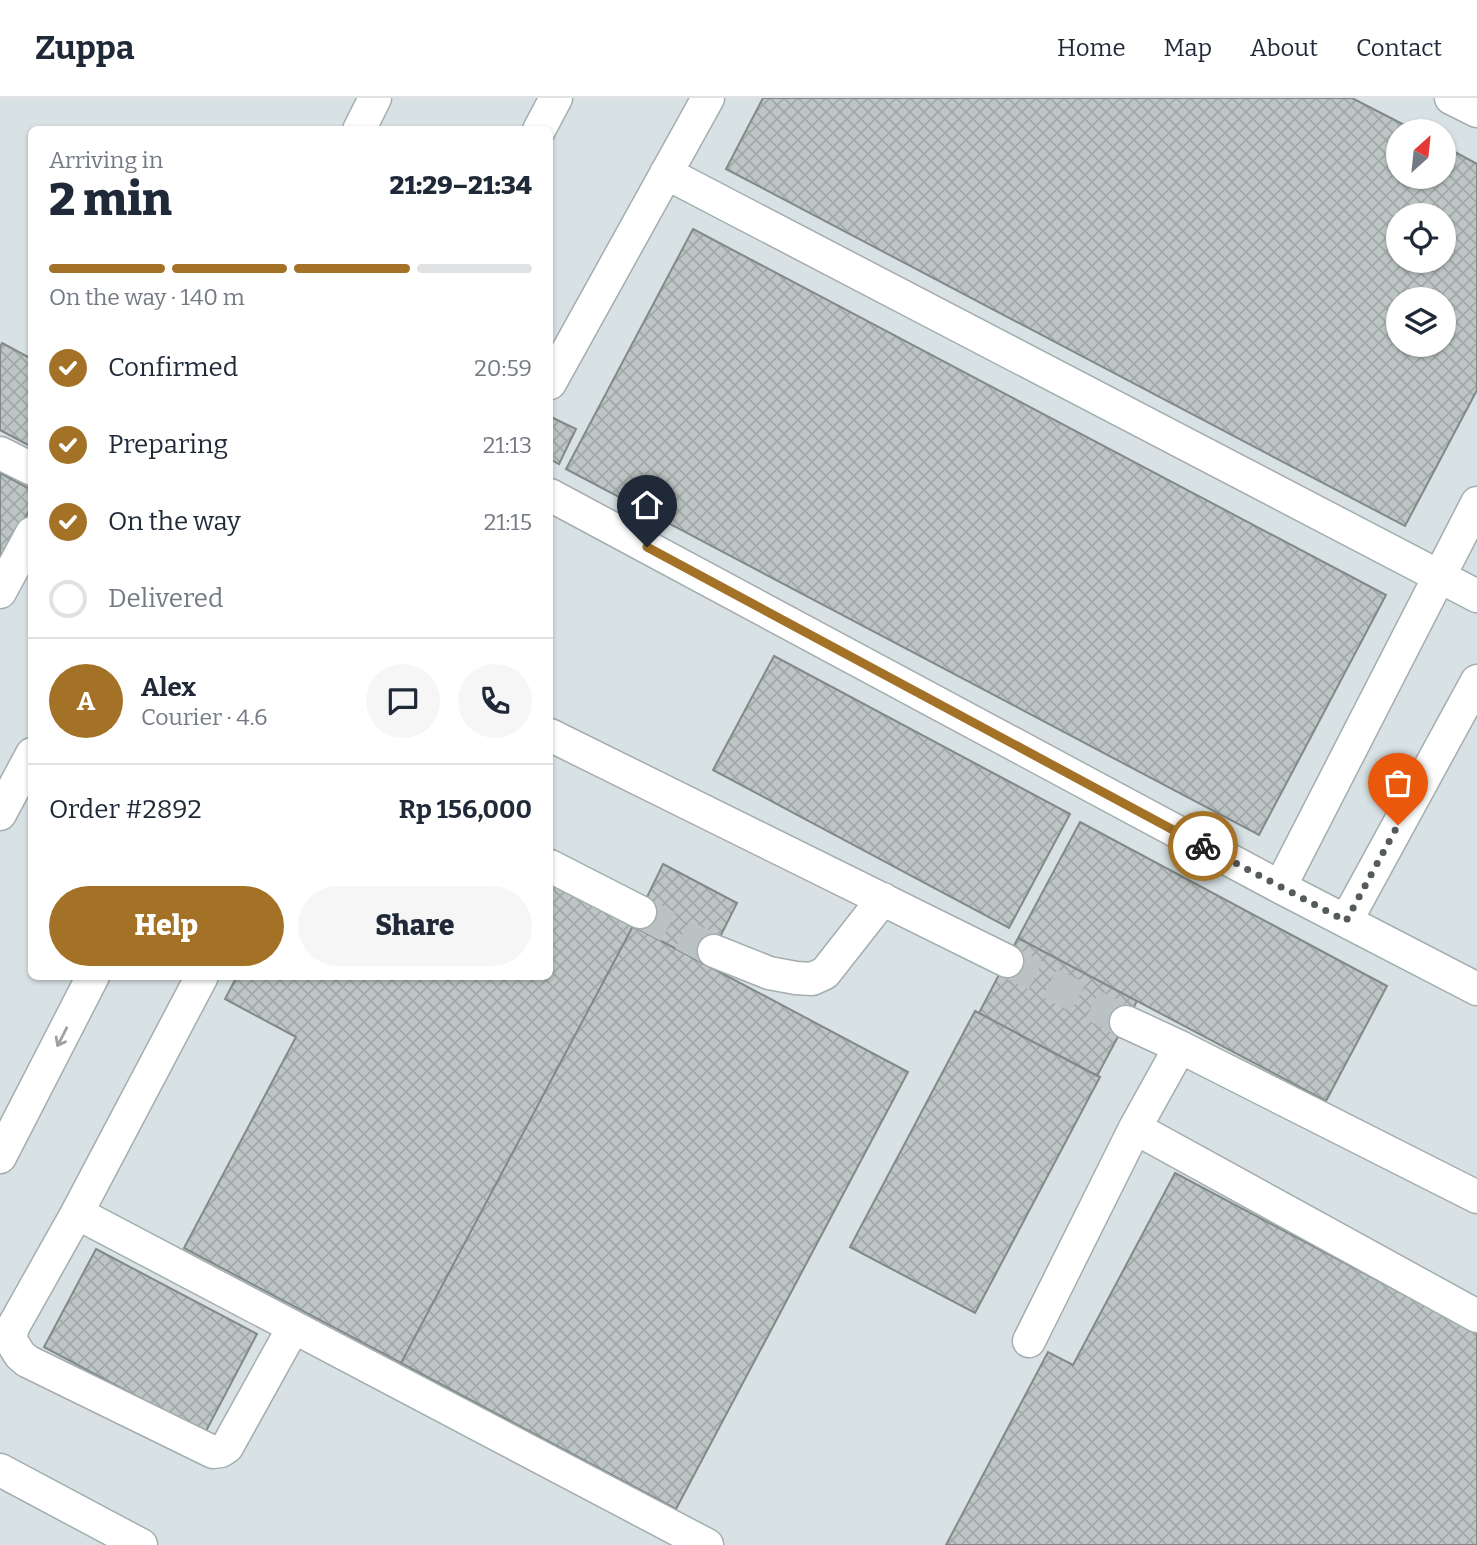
<!DOCTYPE html>
<html lang="en">
<head>
<meta charset="utf-8">
<style>
  :root { --surface:#fff; --page:#f6f6f7; --text:#1f2937; --muted:#747a83; --line:#e0e1e3; --accent:#a37227 }
  body { margin:0; font-family:Bitter,serif; background:var(--page); color:var(--text); height:100vh; display:flex; flex-direction:column; font-size:26px; white-space:nowrap }
  * { box-sizing:border-box; margin:0 }
  p { font-size:23px; color:var(--muted) }
  .icon { flex:none; width:38px; height:38px; fill:none; stroke:currentColor; stroke-width:2; stroke-linecap:round; stroke-linejoin:round }
  .map { position:relative; flex:1; overflow:hidden }
  .sheet { position:absolute; left:28px; top:28px; width:525px; height:854px; display:flex; flex-direction:column; background:var(--surface); border-radius:10px; box-shadow:0 2px 5px #0004 }
  .sheet>* { flex:none }
  .needle { width:46px; rotate:27deg }
  .fabs { position:absolute; left:1386px; top:21px; display:grid; gap:14px }
  .fabs a { display:grid; place-items:center; width:70px; height:70px; border-radius:50%; background:var(--surface); box-shadow:0 2px 5px #0004; font-size:35px }
  .pin { position:absolute; display:grid; place-items:center; width:60px; height:60px; color:#fff; margin:-72px -30px; border-radius:50% 50% 50% 0; rotate:-45deg; box-shadow:0 0 7px #0007 }
  .pin .icon { rotate:45deg }
  .courier { position:absolute; display:grid; place-items:center; width:70px; height:70px; margin:-35px; border:5px solid #a37227; border-radius:50%; background:#fff; color:#222; box-shadow:0 2px 9px #0007 }
  .overview em { font-style:normal; font-weight:800 }
  .overview div { display:flex; flex-direction:column-reverse }
  .overview { display:flex; align-items:center; justify-content:space-between; height:119px; padding:0 21px }
  h1 { font-size:46px; font-weight:800; line-height:52px }
  .bar { display:grid; grid-template-columns:repeat(4,1fr); gap:10px 7px; align-content:center; height:84px; padding:0 21px }
  .bar i { height:9px; border-radius:5px; background:var(--line) }
  .bar .selected { background:var(--accent) }
  .bar p { grid-column:span 4 }
  .line { display:flex; align-items:center; gap:18px; padding:0 21px; border-top:2px solid var(--line) }
  .line div { flex:1 }
  .round { display:grid; place-items:center; flex:none; width:74px; height:74px; border-radius:37px; background:var(--page) }
  ol { padding:0 21px; list-style:none }
  li { display:flex; align-items:center; gap:21px; height:77px }
  li p { margin-inline-start:auto }
  li .icon { padding:7px; border-radius:50%; background:var(--accent); color:#fff; stroke-width:4 }
  li:last-child { color:var(--muted) }
  li i { width:38px; height:38px; border:4px solid var(--line); border-radius:50% }
  .primary-button { display:flex; gap:14px; margin-top:auto; padding:14px 21px }
  .primary-button a { flex:1; height:80px; border-radius:42px; background:var(--accent); color:#fff; font-size:28px; font-weight:800; line-height:80px; text-align:center }
  .primary-button a+a { background:var(--page); color:var(--text) }
  header { display:flex; align-items:center; gap:42px; box-sizing:border-box; height:98px; padding:0 35px; background:var(--surface); border-bottom:2px solid var(--line) }
  header strong { font-size:33px }
  nav { display:flex; gap:38px; margin-inline-start:auto; font-size:24px }
  .map>svg:first-child { display:block }
  .building { fill:url(#building-cross-hatch); stroke:#818a88; stroke-width:2; fill-rule:evenodd }
  .lines { fill:none; stroke-linecap:round; stroke-linejoin:round }
  .minor-tunnel { stroke:#bac2c4; stroke-width:32; stroke-dasharray:32 16; stroke-linecap:butt }
  .minor-casing { stroke:#a4adaf; stroke-width:35 }
  .minor { stroke:#fff; stroke-width:32 }
  .oneway { stroke:#9fa0a0 }
  .done { stroke:#555a5b; stroke-width:7; stroke-dasharray:0 12.6 }
  .route { stroke:#a37227; stroke-width:9 }
</style>
</head>
<body>
<header>
<strong>Zuppa</strong>
<nav><a>Home</a><a>Map</a><a>About</a><a>Contact</a></nav>
</header>
<div class="map">
<svg width="1477" height="1447" viewBox="0 0 1477 1447">
  <defs>
    <pattern id="building-cross-hatch" width="8" height="8" patternUnits="userSpaceOnUse" patternTransform="scale(1.75)"><rect width="8" height="8" fill="#bdc6c5"/><path d="M0 0l8 8M0 8l8-8" fill="none" stroke="#a1a9a8"/></pattern>
  </defs>
  <rect width="100%" height="100%" fill="#d8e1e3"/>
  <path class="building" d="M763 0H1352L1416 33H1398V79H1444V48L1477 66V292L1405 428 726 71ZM1398 117H1444V163H1398ZM1398 201H1444V247H1398Z
    M693 131 1386 497 1259 737 566 371Z
    M2 245 32 261V349L0 332V249Z
    M553 320 576 331 559 366 550 361V326Z
    M0 375 32 392V407L0 466Z
    M774 558 1070 716 1009 830 713 672Z
    M1080 724 1387 888 1326 1003 1018 840Z
    M663 766 737 805 706 867 633 828Z
    M550 784 633 828 401 1265 184 1150 296 939 225 901 237 878H550Z
    M633 828 908 974 676 1411 401 1265Z
    M1018 840 1137 903 1097 978 979 915Z
    M975 913 1100 979 975 1215 850 1149Z
    M1175 1075 1477 1235V1447H946L1048 1254 1073 1267Z
    M96 1151 257 1236 205 1335 44 1249Z"/>
  <g class="lines">
    <path class="minor-tunnel" d="M640 814 714 853
      M1007 863 1126 924"/>
    <defs>
      <path id="minor" d="M1451 0 1477 13
        M359 32 375 0
        M539 32 556 0
        M666 75 1477 498
        M550 285 708 0
        M0 355 32 371
        M550 397 1280 789 1477 891
        M0 494 32 435
        M550 637 1007 863
        M0 716 32 656
        M550 768 640 814
        M1280 789 1477 405
        M1346 823 1477 583
        M714 853 769 875 796 880 812 881 825 875 883 801
        M202 878 77 1115 13 1229 10 1241 20 1257 27 1263 213 1354 221 1353 227 1349 293 1230
        M1126 924 1180 949 1477 1099
        M1180 949 1135 1030 1477 1218
        M0 1059 93 878
        M77 1115 707 1447
        M1029 1243 1135 1030
        M0 1372 141 1447"/>
    </defs>
    <use href="#minor" class="minor-casing"/>
    <use href="#minor" class="minor"/>
  </g>
  <defs><path id="oneway-shaft" d="M-6 0H5M1.5-3L5.5 0L1.5 3" fill="none" stroke-width="1.6" stroke-linecap="round" stroke-linejoin="round" transform="scale(1.75)"/></defs>
  <use class="oneway" href="#oneway-shaft" transform="translate(62 939) rotate(117)"/>
  <g class="lines">
    <path class="done" d="M1203 748 1346 823 1398 727"/>
    <path class="route" d="M647 449 1203 748"/>
  </g>
</svg>
<div class="fabs">
<a><svg class="needle" viewBox="-14 -14 28 28"><path d="M0-13l5 13h-10z" fill="#e53935"/><path d="M0 13l5-13h-10z" fill="#747a83"/></svg></a>
<a><svg class="icon" aria-label="locate" viewBox="0 0 24 24"><circle cx="12" cy="12" r="6"/><path d="M12 2v4M12 18v4M2 12h4M18 12h4"/></svg></a>
<a><svg class="icon" aria-label="layers" viewBox="0 0 24 24"><path d="M12 4l9 5-9 5-9-5zM3 14l9 5 9-5"/></svg></a>
</div>
<div class="pin" style="left:1398px;top:727px;background:#ea580c"><svg class="icon" aria-label="bag" viewBox="0 0 24 24"><path d="M5 8h14l-1 12H6zM9 8a3 3 0 0 1 6 0"/></svg></div>
<div class="pin" style="left:647px;top:449px;background:#1f2937"><svg class="icon" aria-label="home" viewBox="0 0 24 24"><path d="M3 11l9-7 9 7M6 9v11h12V9"/></svg></div>
<div class="courier" style="left:1203px;top:748px"><svg class="icon" aria-label="bike" viewBox="0 0 24 24"><circle cx="6" cy="16" r="4"/><circle cx="18" cy="16" r="4"/><path d="M6 16l4-8h5l3 8M10 8l3 8H6M13 5h3"/></svg></div>
<section class="sheet">
<div class="overview"><div><h1>2 min</h1><p>Arriving in</p></div><em>21:29–21:34</em></div>
<div class="bar"><i class="selected"></i><i class="selected"></i><i class="selected"></i><i></i><p>On the way · 140 m</p></div>
<ol>
<li><svg class="icon" aria-label="check" viewBox="0 0 24 24"><path d="M5 12l5 5 9-10"/></svg>Confirmed<p>20:59</p></li>
<li><svg class="icon" aria-label="check" viewBox="0 0 24 24"><path d="M5 12l5 5 9-10"/></svg>Preparing<p>21:13</p></li>
<li><svg class="icon" aria-label="check" viewBox="0 0 24 24"><path d="M5 12l5 5 9-10"/></svg>On the way<p>21:15</p></li>
<li><i></i>Delivered</li>
</ol>
<div class="line" style="height:126px"><b class="round" style="background:var(--accent);color:#fff">A</b><div><b>Alex</b><p>Courier · 4.6</p></div><a class="round"><svg class="icon" aria-label="chat" viewBox="0 0 24 24"><path d="M4 5h16v11H9l-5 4z"/></svg></a><a class="round"><svg class="icon" aria-label="phone" viewBox="0 0 24 24"><path d="M5 4h4l2 5-3 2q2 4 5 5l2-3 5 2v4C11 20 4 13 5 4z"/></svg></a></div>
<div class="line" style="height:91px"><div>Order #2892</div><b>Rp 156,000</b></div>
<div class="primary-button"><a>Help</a><a>Share</a></div>
</section>
</div>
</body>
</html>
